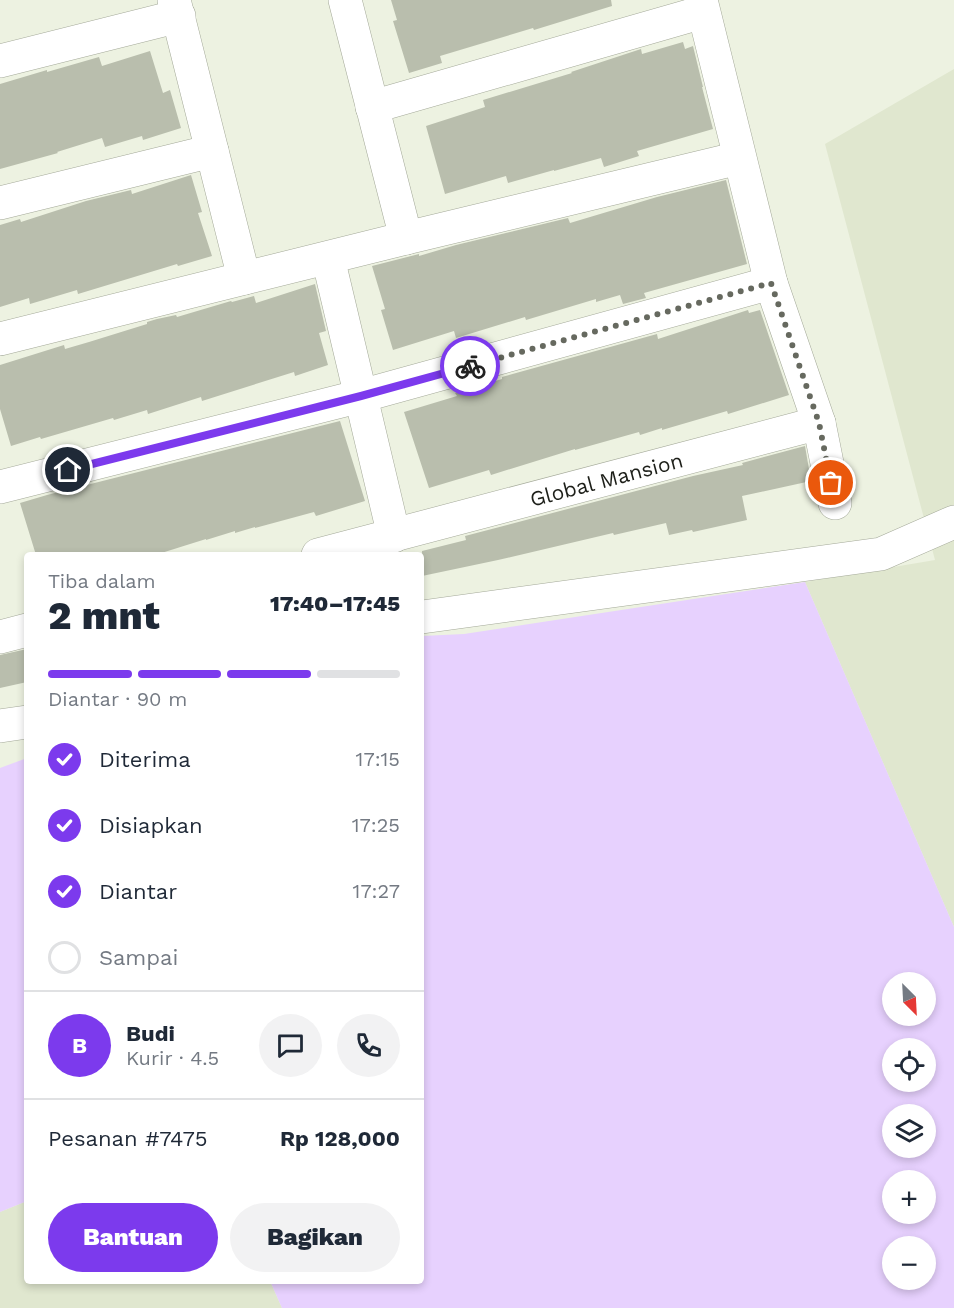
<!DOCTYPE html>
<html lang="id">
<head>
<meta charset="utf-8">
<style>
  :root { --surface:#fff; --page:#f2f2f3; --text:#1f2937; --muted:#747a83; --line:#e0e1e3; --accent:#7c3aed }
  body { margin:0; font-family:"Work Sans",sans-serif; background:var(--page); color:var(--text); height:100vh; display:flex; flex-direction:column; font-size:22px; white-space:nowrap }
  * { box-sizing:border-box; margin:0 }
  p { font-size:20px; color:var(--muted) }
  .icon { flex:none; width:33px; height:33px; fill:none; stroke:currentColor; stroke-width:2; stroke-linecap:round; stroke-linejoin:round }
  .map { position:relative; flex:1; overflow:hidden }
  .details { position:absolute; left:24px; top:552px; width:400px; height:732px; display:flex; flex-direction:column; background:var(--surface); border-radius:6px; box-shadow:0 3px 9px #0003 }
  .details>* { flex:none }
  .needle { width:39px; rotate:156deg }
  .buttons { position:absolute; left:882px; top:972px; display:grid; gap:12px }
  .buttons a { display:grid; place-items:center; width:54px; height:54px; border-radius:50%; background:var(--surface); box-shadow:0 3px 9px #0003; font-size:30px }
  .pin { position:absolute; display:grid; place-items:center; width:51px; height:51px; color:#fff; margin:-26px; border:3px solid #fff; border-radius:50%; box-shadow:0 2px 6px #0007 }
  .courier { position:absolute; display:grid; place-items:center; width:60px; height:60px; margin:-30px; border:4px solid #7c3aed; border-radius:50%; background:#fff; color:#222; box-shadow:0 2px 8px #0007 }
  .summary em { font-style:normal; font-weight:800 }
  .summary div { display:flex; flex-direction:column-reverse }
  .summary { display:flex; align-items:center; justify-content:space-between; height:102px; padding:0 24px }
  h1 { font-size:39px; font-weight:800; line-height:45px }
  .bar { display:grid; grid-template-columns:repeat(4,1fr); gap:9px 6px; align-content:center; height:72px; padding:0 24px }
  .bar i { height:8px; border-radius:4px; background:var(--line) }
  .bar .active { background:var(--accent) }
  .bar p { grid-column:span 4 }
  .line { display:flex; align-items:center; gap:15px; padding:0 24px; border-top:2px solid var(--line) }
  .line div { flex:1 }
  .round { display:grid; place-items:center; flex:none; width:63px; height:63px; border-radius:32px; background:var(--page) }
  ol { padding:0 24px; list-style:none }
  li { display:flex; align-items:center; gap:18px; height:66px }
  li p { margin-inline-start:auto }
  li .icon { padding:6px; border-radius:50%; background:var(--accent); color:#fff; stroke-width:4 }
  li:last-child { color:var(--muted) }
  li i { width:33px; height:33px; border:3px solid var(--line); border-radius:50% }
  .button { display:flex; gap:12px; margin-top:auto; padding:12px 24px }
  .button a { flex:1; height:69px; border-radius:36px; background:var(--accent); color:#fff; font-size:24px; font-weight:800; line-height:69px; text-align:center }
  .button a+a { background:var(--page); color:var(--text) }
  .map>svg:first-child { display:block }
  .built { fill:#e0e7cf }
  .green { fill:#e7d1fe; fill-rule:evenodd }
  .building { fill:#b9bead }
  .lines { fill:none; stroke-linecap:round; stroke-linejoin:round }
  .minor-casing { stroke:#a4a999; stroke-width:34 }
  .minor { stroke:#fff; stroke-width:33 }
  .done { stroke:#66695f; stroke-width:6; stroke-dasharray:0 10.8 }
  .route { stroke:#7c3aed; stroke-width:8 }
  .labels { text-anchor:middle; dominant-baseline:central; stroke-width:5; stroke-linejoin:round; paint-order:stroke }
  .street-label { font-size:21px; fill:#1d1f19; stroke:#fbfff1 }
</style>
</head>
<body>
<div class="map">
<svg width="954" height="1308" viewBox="0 0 954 1308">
  <rect width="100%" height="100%" fill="#edf2e1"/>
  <path class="built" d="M954 69V927L805 582 935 560 825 144Z
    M27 1201V1281H270L282 1308H0V1212Z"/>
  <path class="green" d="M805 582 954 927V1308H282L270 1281H422V636L464 634ZM892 982H926V1016H892ZM892 1048H926V1082H892ZM892 1114H926V1148H892ZM892 1180H926V1214H892ZM892 1246H926V1280H892Z
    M27 758V1201L0 1212V768Z"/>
  <path class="building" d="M391 0H611L612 6 534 30 533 28 440 56 442 63 409 73 393 21 397 20Z
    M683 42 685 49 693 46 703 87H702L713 129 637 151 639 156 604 167 601 158 554 171V170L508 183 506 176 445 194 426 126 485 107 483 100 572 73 571 72 641 49 642 54Z
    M150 51 163 93 170 90 181 128 143 140 142 136 105 147 102 138 57 152 58 153 0 169V84L47 70V72L99 57 102 66Z
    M191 175 202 212 198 213 212 256 178 266 177 264 78 294 77 290 30 304 29 298 0 307V225L20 219 21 222 86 201 131 190 132 194Z
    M726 180 747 264 644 293 646 298 623 304 620 295 596 302V299L526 320 525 317 456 338 454 331 393 350 381 310 385 309 372 266 419 254V256L456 245 568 218 570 223 657 197Z
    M315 284 326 331 319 333 328 365 295 376 294 372 202 401 201 397 148 414 147 410 114 420 113 418 41 439 40 437 11 446 0 409V365L64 345 65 349 89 342 147 324V322L157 319 176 315 177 317 231 301 232 302 254 296 256 303Z
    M748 310 749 313 760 310 789 395 728 414 727 411 662 430V428L640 435 639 432 575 450V449L491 475 489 470 429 488 404 412 457 396 455 393 502 379V377L657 334 658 339Z
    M340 421 365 501 316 516 314 512 255 528V527L235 533V531L206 540V539L155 555H36L20 503 47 495Z
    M805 446 811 481 742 496 747 520 693 532 692 530 669 535 666 523 614 535 613 533 498 560 422 576V551L466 540 465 536 693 476 743 465 742 463Z
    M27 649V682L0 688V655Z"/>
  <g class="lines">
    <defs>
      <g id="minor">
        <path d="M174 0 244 278"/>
        <path d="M345 0 406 238"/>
        <path d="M701 0 771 283 819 423 835 503"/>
        <path d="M0 61 179 16"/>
        <path d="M372 107 703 12"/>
        <path d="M0 203 212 151"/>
        <path d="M328 258 394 536"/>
        <path d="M0 339 406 238 739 158"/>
        <path d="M0 487 361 396 771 283"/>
        <path id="s1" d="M318 555 819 423"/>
        <path d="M422 617 881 554 954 522"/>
        <path d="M0 637 27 630"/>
        <path d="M0 726 27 722"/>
      </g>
    </defs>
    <use href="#minor" class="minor-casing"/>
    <use href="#minor" class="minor"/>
  </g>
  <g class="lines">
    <path class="done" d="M470 366 771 283 819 423 831 483"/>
    <path class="route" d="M68 470 361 396 470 366"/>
  </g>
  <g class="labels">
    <g class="street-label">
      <text stroke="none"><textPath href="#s1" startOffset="298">Global Mansion</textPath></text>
    </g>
  </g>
</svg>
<div class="buttons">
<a><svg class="needle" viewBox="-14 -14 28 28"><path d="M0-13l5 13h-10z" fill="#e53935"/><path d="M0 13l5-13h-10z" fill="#747a83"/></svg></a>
<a><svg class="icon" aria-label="locate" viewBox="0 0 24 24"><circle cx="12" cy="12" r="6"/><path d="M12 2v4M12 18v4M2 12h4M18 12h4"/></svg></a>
<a><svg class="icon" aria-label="layers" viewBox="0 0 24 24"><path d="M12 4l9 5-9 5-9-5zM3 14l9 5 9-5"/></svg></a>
<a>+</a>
<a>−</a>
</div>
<div class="pin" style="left:831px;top:483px;background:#ea580c"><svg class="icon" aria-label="bag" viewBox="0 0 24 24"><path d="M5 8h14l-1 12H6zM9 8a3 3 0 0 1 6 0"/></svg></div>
<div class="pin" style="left:68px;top:470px;background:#1f2937"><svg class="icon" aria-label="home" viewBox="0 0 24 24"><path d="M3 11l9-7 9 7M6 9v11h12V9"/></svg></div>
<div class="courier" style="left:470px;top:366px"><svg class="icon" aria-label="bike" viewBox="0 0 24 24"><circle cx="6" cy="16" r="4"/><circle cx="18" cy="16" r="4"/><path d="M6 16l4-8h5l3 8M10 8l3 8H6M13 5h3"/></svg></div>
<section class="details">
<div class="summary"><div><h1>2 mnt</h1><p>Tiba dalam</p></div><em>17:40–17:45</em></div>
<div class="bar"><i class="active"></i><i class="active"></i><i class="active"></i><i></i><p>Diantar · 90 m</p></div>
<ol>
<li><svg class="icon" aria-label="check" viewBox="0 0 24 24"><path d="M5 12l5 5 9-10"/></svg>Diterima<p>17:15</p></li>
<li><svg class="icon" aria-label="check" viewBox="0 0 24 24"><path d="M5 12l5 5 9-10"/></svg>Disiapkan<p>17:25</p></li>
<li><svg class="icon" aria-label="check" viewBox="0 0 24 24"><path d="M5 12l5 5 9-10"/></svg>Diantar<p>17:27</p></li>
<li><i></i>Sampai</li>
</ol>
<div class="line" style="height:108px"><b class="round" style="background:var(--accent);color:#fff">B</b><div><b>Budi</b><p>Kurir · 4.5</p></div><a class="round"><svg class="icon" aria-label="chat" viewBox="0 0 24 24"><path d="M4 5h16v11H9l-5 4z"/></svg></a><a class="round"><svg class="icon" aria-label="phone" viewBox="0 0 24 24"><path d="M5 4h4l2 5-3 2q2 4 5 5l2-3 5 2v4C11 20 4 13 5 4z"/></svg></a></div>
<div class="line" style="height:78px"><div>Pesanan #7475</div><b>Rp 128,000</b></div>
<div class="button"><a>Bantuan</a><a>Bagikan</a></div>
</section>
</div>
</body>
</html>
